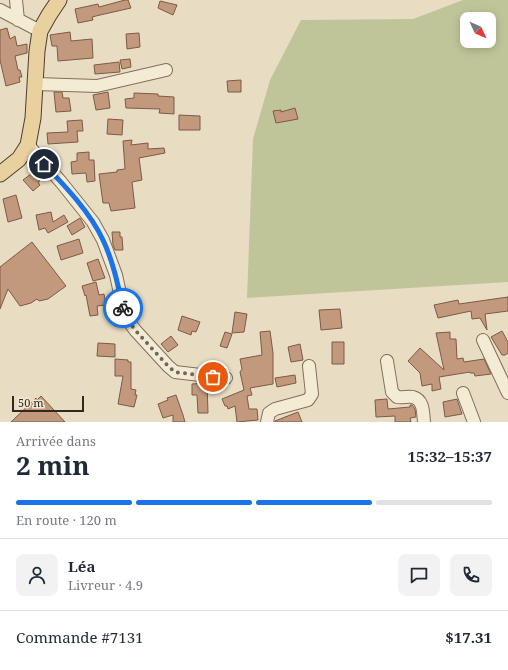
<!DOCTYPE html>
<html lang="fr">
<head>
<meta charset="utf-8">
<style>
  :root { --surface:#fff; --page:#f2f2f3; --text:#1f2937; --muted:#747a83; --line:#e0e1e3; --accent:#1a73e8 }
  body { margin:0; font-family:"Noto Serif",serif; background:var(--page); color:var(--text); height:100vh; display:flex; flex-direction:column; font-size:15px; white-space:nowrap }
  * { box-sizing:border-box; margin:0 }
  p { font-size:13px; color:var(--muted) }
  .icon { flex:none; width:22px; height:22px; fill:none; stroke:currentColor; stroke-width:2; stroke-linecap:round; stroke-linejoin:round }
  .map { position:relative; height:422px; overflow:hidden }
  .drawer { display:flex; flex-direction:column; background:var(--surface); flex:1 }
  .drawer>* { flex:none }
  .needle { width:26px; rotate:134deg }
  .tools { position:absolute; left:460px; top:12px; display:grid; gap:8px }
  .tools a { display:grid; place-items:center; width:36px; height:36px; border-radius:8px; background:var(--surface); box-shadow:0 2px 10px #0003; font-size:20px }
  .scale { position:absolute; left:12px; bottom:10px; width:72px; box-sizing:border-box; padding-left:4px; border:2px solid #32281e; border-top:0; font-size:11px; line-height:14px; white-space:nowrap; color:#32281e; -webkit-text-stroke:3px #f1e7d2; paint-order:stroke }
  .pin { position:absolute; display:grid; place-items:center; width:34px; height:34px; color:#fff; margin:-17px; border:2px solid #fff; border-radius:50%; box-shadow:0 1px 4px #0007 }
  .courier { position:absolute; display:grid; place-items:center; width:40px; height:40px; margin:-20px; border:3px solid #1a73e8; border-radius:50%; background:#fff; color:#222; box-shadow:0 1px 5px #0007 }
  .summary em { font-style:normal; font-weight:700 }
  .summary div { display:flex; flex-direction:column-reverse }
  .summary { display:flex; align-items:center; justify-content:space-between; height:68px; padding:0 16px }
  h1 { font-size:26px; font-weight:700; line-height:30px }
  .bar { display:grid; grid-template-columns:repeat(4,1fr); gap:6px 4px; align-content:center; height:48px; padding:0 16px }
  .bar i { height:5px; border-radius:3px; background:var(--line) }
  .bar .selected { background:var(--accent) }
  .bar p { grid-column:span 4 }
  .line { display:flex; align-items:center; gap:10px; padding:0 16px; border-top:1px solid var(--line) }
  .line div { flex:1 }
  .round { display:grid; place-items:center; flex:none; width:42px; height:42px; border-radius:8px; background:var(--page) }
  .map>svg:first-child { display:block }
  .green { fill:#c0c599; fill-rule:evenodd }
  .building { fill:#c2997d; stroke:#7d5a45 }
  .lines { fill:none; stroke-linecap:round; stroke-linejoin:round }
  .minor-casing { stroke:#816f5c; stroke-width:14 }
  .major-casing { stroke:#4f3e30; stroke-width:17 }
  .minor { stroke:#f4ebd5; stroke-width:12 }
  .major { stroke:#e8d09f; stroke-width:15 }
  .done { stroke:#726758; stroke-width:4; stroke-dasharray:0 7.2 }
  .route { stroke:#1a73e8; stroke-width:5 }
</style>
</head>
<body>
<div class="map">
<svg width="508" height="422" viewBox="0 0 508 422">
  <rect width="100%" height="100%" fill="#e8ddc3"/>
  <path class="green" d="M463 0H508V282L247 298 253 139 270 80 301 20 413 19ZM467 19H489V41H467Z"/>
  <path class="building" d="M125 0H128L131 8 100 15 92 17 93 20 78 23 75 9 98 4 99 7Z
    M160 1 177 5 173 15 158 8Z
    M7 28 10 39 15 36 17 46 27 44V53L15 56 18 70H20L22 77H19L20 82 6 86 0 60V30Z
    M70 32 71 41 92 39 93 58 58 61 57 46H52L50 35Z
    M139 33 140 47 127 49 126 34Z
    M130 59 131 67 122 69 120 60Z
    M119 62 120 72 95 74 94 65Z
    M241 80V92H228L227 81Z
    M54 92H62L63 98H69L71 111 56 112Z
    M108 92 110 108 96 110 93 95Z
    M134 93 158 94V96L174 97V114L159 113 160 109 126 108 125 99 134 98Z
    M295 108 298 119 276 123 273 111 281 110V112Z
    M179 115 200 116V130H179Z
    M108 119 123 120 122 135 107 134Z
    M82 120 83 131H77L78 142 48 144 47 133 68 132 67 121Z
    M132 140 131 145 148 143V149L164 148 165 153 139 158 142 180 132 182 135 208 111 211 109 203H103L99 174 117 172V170L125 169 123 141Z
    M89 152V160H94L95 181 87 182 86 173 72 174 71 162 77 161V153Z
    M31 174 33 177 35 175 40 181 38 182 40 185 33 191 23 180Z
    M16 195 22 218 8 222 3 199Z
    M51 212 53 222 64 215 68 222 48 233 45 228 39 230 36 215Z
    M80 218 85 227 72 235 67 226Z
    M112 232H120V237H122L123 250H115L113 245Z
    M79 239 83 253 61 260 57 246Z
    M32 242 66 286 48 299 39 301 37 299 31 303 20 306 8 289 0 309V267Z
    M98 259 105 278 93 281 87 263Z
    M96 282 99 295 104 294 106 305 97 306 98 315 90 316 86 295 85 296 82 286Z
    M508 297V311L485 314 487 330 480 318 472 319 471 311 438 318 434 305 458 300 459 304Z
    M340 309 342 328 321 330 319 310Z
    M235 312 247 314 244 332 232 333Z
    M182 316 200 322 196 332 192 331 191 335 178 330Z
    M270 331 273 353V384L250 388 252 395 247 396 249 409H257L258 420 237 422 235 406 228 409 227 406H225L222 399 244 390 240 372 242 369 240 359 262 355 260 332Z
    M502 331 508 342V353L505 355H502L491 337Z
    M225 332 232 334 227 348 220 346Z
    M450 332V339H456L457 359 463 358 464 362 484 359 491 374 475 376 474 373H470V372L439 377 441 389 432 391V384L422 386 420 373 408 361 420 348 444 370 436 333Z
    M171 336 178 345 168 352 161 344Z
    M332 342H344V364H332Z
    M98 343 115 344V357L97 356Z
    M300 344 303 360 291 362 288 347Z
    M115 359 128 360V362H131V389L136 390 135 395H137L134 407 118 404 123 376H115Z
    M295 375 296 383 277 387 275 378Z
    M207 383 208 413H198L197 395H192V384Z
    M176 395 183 415 185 422H173V415L163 418 158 404 168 400 167 398Z
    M41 396 65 422H11L36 398 37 400Z
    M387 399 388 409 410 407V405H412L415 409 416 417 410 418 411 422H395V416L376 417 375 400Z
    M457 399 462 414 445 417 443 402Z
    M298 412 302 422H275V421Z"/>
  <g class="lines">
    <defs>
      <path id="minor" d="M16 0 18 20
        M0 10 40 31
        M36 84 97 86 166 70
        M28 145 61 182 93 222 103 240 116 275 125 316 135 330 168 366 175 372 226 378
        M483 340 508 393
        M387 361 392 392 397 397C402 398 408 396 413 397 424 400 423 413 424 422
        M463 393 474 422
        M267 422 269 413 275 409 308 400 312 394 309 366"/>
      <path id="major" d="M0 174 19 159 28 145 33 118 37 51 40 31 49 15 59 0"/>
    </defs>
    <use href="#minor" class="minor-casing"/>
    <use href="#major" class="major-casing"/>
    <use href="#minor" class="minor"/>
    <use href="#major" class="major"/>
  </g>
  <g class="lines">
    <path class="done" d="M123 308 125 316 135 330 168 366 175 372 213 377"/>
    <path class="route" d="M44 164C65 186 90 212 103 240 113 261 118 285 123 308"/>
  </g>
</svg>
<div class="tools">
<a><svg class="needle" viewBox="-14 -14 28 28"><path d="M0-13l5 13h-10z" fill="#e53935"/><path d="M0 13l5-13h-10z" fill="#747a83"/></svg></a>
</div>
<div class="scale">50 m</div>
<div class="pin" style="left:213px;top:377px;background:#ea580c"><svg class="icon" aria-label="bag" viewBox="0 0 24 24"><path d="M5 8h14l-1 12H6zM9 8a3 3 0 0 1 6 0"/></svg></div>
<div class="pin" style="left:44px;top:164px;background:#1f2937"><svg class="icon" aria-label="home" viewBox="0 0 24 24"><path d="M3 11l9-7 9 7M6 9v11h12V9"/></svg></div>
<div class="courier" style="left:123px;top:308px"><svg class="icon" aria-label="bike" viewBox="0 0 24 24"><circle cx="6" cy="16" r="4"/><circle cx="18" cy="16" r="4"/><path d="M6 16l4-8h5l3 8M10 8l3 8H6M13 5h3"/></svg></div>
</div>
<section class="drawer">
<div class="summary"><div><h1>2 min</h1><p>Arrivée dans</p></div><em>15:32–15:37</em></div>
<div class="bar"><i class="selected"></i><i class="selected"></i><i class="selected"></i><i></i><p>En route · 120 m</p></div>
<div class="line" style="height:72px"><a class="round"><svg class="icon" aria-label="person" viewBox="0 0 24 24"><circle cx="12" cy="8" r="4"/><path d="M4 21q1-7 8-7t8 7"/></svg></a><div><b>Léa</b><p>Livreur · 4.9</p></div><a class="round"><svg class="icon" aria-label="chat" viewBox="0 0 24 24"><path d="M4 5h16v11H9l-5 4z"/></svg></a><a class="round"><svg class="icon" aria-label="phone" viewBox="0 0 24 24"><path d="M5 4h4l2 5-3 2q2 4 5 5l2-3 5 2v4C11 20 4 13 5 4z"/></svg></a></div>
<div class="line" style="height:52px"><div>Commande #7131</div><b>$17.31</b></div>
</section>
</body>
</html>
